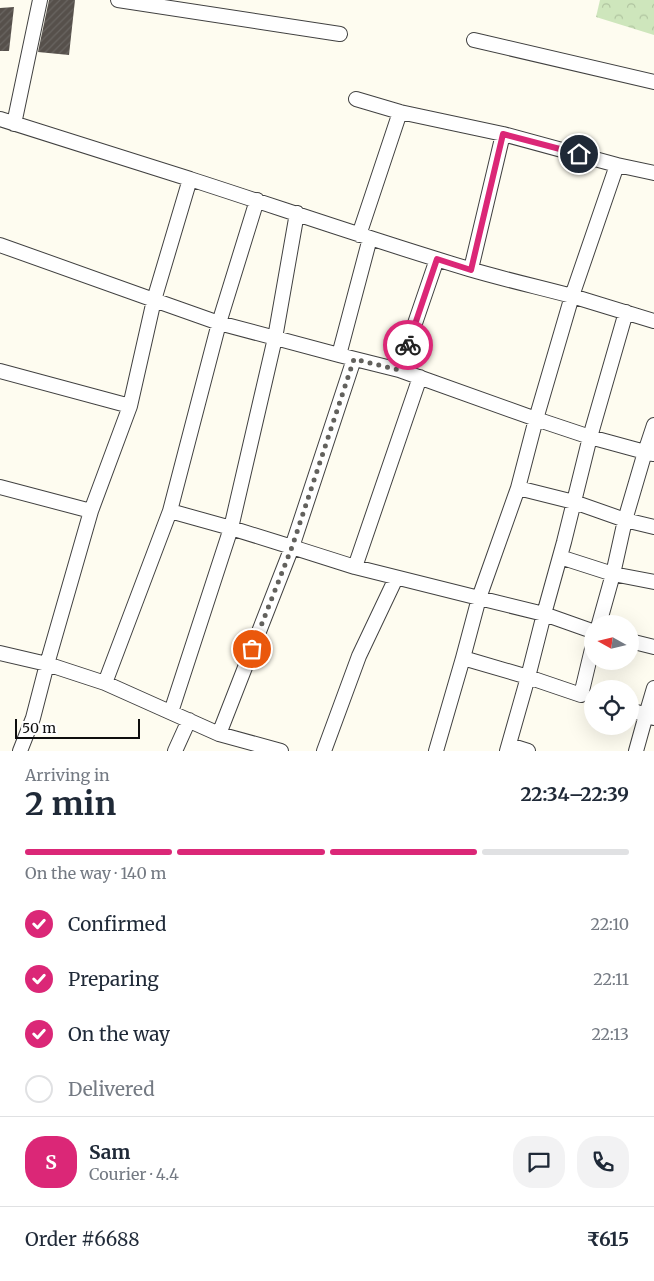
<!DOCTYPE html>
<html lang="en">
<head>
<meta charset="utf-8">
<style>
  :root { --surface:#fff; --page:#f2f2f3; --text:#1f2937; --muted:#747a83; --line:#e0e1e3; --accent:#db2777 }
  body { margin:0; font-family:Merriweather,serif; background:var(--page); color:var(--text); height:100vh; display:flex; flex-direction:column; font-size:19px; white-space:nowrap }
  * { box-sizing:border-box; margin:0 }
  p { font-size:16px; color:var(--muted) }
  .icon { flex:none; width:28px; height:28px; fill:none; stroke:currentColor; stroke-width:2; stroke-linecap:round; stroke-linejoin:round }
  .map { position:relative; height:751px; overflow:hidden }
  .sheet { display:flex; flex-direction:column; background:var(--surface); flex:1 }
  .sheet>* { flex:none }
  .needle { width:32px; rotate:278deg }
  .fabs { position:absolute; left:584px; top:615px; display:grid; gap:10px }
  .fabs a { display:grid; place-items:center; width:55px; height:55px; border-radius:50%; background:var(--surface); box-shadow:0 5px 20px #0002; font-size:25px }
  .scale { position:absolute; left:15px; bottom:12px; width:125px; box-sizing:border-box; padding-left:5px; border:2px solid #0e0e0e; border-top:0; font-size:14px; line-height:18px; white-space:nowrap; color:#0e0e0e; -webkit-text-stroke:4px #fff; paint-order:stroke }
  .pin { position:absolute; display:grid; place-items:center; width:42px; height:42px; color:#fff; margin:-21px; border:2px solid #fff; border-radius:50%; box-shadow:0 1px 5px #0007 }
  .courier { position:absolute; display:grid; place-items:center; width:50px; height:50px; margin:-25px; border:4px solid #db2777; border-radius:50%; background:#fff; color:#222; box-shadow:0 1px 6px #0007 }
  .summary em { font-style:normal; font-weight:700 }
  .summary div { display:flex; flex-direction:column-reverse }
  .summary { display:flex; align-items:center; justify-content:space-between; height:85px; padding:0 25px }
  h1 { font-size:32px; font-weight:700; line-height:38px }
  .bar { display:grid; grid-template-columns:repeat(4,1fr); gap:8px 5px; align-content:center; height:60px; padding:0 25px }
  .bar i { height:6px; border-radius:4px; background:var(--line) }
  .bar .current { background:var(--accent) }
  .bar p { grid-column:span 4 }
  .line { display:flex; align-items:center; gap:12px; padding:0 25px; border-top:1px solid var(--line) }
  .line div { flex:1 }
  .round { display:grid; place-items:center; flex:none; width:52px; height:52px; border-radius:20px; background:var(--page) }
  ol { padding:0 25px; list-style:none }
  li { display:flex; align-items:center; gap:15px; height:55px }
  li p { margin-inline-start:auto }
  li .icon { padding:5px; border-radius:50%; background:var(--accent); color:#fff; stroke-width:4 }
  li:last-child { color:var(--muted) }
  li i { width:28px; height:28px; border:2px solid var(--line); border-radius:50% }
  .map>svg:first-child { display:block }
  .park { fill:url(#park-crowns) }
  .building { fill:url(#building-hatch) }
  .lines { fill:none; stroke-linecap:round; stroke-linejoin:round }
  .minor-casing { stroke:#414141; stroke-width:16 }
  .minor { stroke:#fff; stroke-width:14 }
  .done { stroke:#62615d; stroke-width:5; stroke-dasharray:0 9 }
  .route { stroke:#db2777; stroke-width:6 }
</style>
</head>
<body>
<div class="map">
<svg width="654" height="751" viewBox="0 0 654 751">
  <defs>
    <pattern id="park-crowns" width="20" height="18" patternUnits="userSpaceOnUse" patternTransform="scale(1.25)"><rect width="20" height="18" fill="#cee6bc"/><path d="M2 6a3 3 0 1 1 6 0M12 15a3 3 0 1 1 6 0" fill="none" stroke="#b0c4a0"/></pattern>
    <pattern id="building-hatch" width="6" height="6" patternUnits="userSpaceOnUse" patternTransform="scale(1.25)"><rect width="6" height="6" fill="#56504b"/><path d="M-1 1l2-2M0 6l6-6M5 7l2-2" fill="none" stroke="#696561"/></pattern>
  </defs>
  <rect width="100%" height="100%" fill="#fefcf0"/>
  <path class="park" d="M600 0H654V35L596 17Z"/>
  <path class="building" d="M49 0H75L69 55 38 52Z
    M14 7 9 51H0V8Z"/>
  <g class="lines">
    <defs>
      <path id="minor" d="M118 0 340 34
        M474 40 654 82
        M356 99 400 112 503 134 617 165
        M0 119 190 179 154 300 0 245
        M14 124 40 0
        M654 173 617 165 572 296 654 321
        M359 235 400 112
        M471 269 503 134
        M626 312 590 437 645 452 625 520 654 527
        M339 355 370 238
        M354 359 292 547 355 567 479 598 463 658 436 751
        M399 370 437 259
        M0 371 130 406
        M653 454 645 452 654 425
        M0 487 91 511 130 406 154 300 219 323 339 355 399 370 536 419 572 296C538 287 503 279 469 269 375 241 283 209 190 179
        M518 488 574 502 625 520 613 574 654 582
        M560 557 613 574 599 624
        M355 567 420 377
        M592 631 544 614 564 542 590 437 536 419 518 488 479 598 544 614 528 677 581 695 592 649
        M630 641 654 647
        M0 653 47 664 91 511
        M463 658 528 677 507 751
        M105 683 170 511
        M630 710 646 715 654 688
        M171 712 231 528 275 338 297 213
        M219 734 292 547 231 528 170 511 219 323 257 200
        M509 745 528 751
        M20 751 33 718 47 664 105 683 219 734 281 751
        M175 751 189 720
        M324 751 359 656 396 578
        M636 751 646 715 654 718"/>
    </defs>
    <use href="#minor" class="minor-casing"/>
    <use href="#minor" class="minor"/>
  </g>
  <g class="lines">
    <path class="done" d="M252 649 292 547 354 359 399 370 408 345"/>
    <path class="route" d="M408 345 437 259 471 270 503 134 579 154"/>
  </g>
</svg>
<div class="fabs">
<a><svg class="needle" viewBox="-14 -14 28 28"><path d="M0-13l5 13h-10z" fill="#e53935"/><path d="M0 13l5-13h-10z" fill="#747a83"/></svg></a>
<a><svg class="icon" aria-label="locate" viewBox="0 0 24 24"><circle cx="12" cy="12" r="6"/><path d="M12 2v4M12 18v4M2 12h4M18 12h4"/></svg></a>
</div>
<div class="scale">50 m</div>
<div class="pin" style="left:252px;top:649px;background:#ea580c"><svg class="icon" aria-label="bag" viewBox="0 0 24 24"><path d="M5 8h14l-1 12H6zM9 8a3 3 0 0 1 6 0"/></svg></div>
<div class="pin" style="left:579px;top:154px;background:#1f2937"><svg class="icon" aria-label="home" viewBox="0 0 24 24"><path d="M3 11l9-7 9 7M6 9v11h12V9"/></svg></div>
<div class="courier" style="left:408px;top:345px"><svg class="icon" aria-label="bike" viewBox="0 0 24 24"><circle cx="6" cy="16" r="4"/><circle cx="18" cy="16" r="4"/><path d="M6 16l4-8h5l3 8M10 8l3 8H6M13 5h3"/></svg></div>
</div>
<section class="sheet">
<div class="summary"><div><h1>2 min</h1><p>Arriving in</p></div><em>22:34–22:39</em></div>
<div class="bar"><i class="current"></i><i class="current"></i><i class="current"></i><i></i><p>On the way · 140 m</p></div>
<ol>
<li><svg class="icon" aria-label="check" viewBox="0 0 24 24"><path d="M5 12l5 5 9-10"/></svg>Confirmed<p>22:10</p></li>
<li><svg class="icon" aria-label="check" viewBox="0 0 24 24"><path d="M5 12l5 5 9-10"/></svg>Preparing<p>22:11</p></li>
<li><svg class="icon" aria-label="check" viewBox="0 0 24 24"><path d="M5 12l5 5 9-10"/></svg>On the way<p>22:13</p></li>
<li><i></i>Delivered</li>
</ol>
<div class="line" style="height:90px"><b class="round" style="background:var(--accent);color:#fff">S</b><div><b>Sam</b><p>Courier · 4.4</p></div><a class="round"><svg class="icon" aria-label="chat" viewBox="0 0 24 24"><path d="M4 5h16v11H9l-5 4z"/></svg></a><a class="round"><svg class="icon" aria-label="phone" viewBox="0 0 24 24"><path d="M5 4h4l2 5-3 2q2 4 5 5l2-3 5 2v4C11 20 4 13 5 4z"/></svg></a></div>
<div class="line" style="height:65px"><div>Order #6688</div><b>₹615</b></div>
</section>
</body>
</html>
